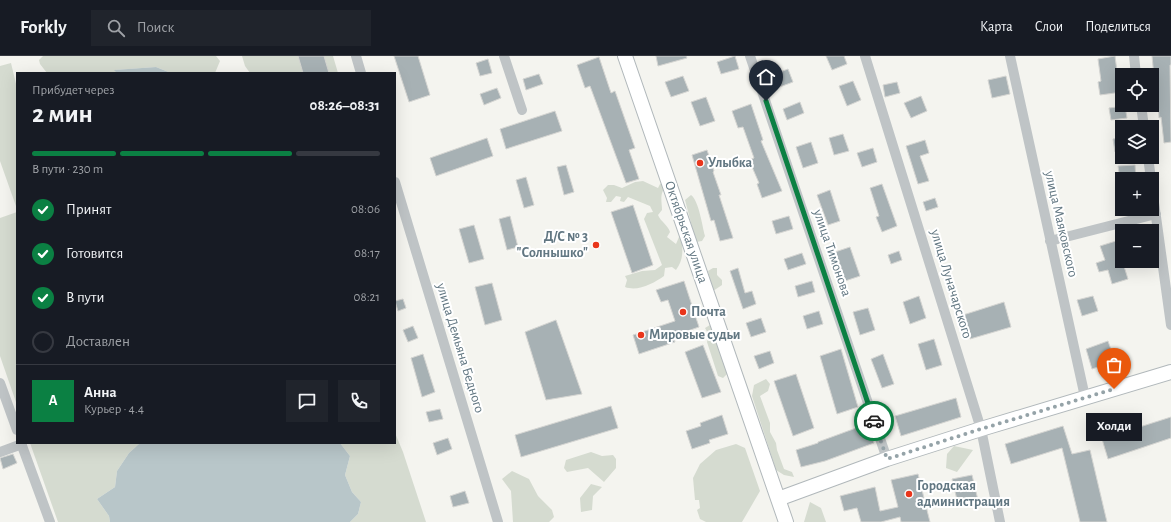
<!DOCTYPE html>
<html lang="ru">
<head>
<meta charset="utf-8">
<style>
  :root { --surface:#171b24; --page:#20242c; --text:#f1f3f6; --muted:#9ea1a6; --line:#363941; --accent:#0b8043 }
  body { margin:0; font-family:"Alegreya Sans",sans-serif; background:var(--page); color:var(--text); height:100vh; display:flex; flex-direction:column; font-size:15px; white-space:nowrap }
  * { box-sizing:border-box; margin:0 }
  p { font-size:13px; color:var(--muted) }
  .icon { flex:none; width:22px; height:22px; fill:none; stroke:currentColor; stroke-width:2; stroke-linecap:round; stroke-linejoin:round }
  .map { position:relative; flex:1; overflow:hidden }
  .drawer { position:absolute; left:16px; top:16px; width:380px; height:372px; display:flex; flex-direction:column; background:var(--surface); border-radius:0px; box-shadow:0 4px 16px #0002 }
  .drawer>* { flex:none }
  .buttons { position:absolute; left:1115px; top:12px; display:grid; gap:8px }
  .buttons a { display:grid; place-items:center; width:44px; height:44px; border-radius:0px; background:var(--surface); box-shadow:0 4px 16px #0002; font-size:20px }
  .pin { position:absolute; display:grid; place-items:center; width:34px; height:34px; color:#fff; margin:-41px -17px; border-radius:50% 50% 50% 0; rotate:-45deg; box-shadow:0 0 4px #0007 }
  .pin .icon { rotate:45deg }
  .courier { position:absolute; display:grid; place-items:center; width:40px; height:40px; margin:-20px; border:3px solid #0b8043; border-radius:50%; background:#fff; color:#222; box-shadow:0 1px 5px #0007 }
  .bubble { position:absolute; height:28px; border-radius:0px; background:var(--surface); box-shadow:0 4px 16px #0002; font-size:13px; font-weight:600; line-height:28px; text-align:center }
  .head em { font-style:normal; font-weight:600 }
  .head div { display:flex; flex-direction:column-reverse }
  .head { display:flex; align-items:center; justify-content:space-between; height:68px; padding:0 16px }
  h1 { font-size:26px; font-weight:600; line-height:30px }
  .bar { display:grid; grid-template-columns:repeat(4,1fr); gap:6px 4px; align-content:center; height:48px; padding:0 16px }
  .bar i { height:5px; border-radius:3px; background:var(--line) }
  .bar .current { background:var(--accent) }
  .bar p { grid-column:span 4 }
  .line { display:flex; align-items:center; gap:10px; padding:0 16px; border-top:1px solid var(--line) }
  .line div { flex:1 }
  .round { display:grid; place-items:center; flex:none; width:42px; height:42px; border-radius:0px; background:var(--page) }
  ol { padding:0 16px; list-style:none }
  li { display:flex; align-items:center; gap:12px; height:44px }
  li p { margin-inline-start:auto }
  li .icon { padding:4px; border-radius:50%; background:var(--accent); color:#fff; stroke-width:4 }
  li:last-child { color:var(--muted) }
  li i { width:22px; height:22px; border:2px solid var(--line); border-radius:50% }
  header { display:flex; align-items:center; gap:24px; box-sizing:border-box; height:56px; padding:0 20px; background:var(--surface); border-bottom:1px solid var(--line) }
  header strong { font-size:19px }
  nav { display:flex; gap:22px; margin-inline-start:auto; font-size:14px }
  .search { width:280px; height:36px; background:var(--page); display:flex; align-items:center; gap:10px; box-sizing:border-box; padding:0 14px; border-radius:0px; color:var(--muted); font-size:15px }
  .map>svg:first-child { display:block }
  .green { fill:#d5dbd0 }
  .water { fill:#b8c6c9 }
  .building { fill:#a7b1b4; stroke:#d5d5d2 }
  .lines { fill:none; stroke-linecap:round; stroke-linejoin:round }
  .secondary-casing { stroke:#b1b8bb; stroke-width:16 }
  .street { stroke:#bfc4c6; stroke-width:10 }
  .secondary { stroke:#fff; stroke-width:14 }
  .done { stroke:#95a3a8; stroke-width:4; stroke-dasharray:0 7.2 }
  .route { stroke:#0b8043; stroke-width:5 }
  .poi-dot { fill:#e9351b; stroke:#fff; stroke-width:1.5 }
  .labels { text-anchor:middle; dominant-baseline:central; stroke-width:4; stroke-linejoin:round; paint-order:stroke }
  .poi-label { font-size:14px; font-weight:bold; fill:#627782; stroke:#fff; text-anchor:start }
  .street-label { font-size:14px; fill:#627782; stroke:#fff }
</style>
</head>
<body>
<header>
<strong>Forkly</strong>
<div class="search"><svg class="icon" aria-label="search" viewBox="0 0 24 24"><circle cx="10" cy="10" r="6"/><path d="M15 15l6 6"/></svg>Поиск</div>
<nav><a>Карта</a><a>Слои</a><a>Поделиться</a></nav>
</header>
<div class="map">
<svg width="1171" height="466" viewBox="0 0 1171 466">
  <rect width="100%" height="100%" fill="#f4f4ef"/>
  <path class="green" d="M43 0H216L220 5 215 17H171L156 11 115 14 117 17H47L40 8 39 4Z
    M242 0H333L338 17H250L245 10Z
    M11 7 17 32V153L0 105V10Z
    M643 125 658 132 660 128 663 127 666 131C659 137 662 146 662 154L658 159C661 166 668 169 670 176L667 181 676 188 679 181 683 182 684 185 682 188C683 198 682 206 676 214L672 211 665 212 664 220C654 227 638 236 625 231L627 224 625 220 642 215 655 214 662 209 644 163 647 157 653 156 650 150 628 141 624 146 620 145 621 141 616 140 611 146H606L607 142 603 134 608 129H614L622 132 635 126Z
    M691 139C699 145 702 169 705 180L702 185 696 186 685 144Z
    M17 156V349L0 300V162Z
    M713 212H717V219L722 224V229L713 235 708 215Z
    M710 269 714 271C715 287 722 302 728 317L723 322 718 320 707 286 709 279 705 272Z
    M766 323 770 328 768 335 760 340 770 367V376L776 387 777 394 784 413 792 416 794 421 784 419 776 414 752 340 754 329Z
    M395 377 403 396 426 466H350L358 458 361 446 352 436 345 419 350 400 340 387H395Z
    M30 387H140L129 397 117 415 115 431 97 443 109 460 110 466H58Z
    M736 388 745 392 760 435 742 466H706L700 463 697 454 700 452 699 444H695L693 422 700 408 716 394Z
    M954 390 973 394 957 416 946 412 947 398Z
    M591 396 602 400 613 399 616 403V412L604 426 588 412 567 416 564 412 566 404Z
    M512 415 529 423 538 440 552 454 554 461 549 466H513L511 435 502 423Z
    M591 428 602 431 593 440 592 454 581 456 580 442Z
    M810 446 821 452 826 466H804Z"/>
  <path class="water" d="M156 11 171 17H117L114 14Z
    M140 387H340L350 400 345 419 352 436 361 446 358 458 350 466H110L109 460 97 443 115 431 117 415 129 397Z"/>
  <path class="building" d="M298 0H324L329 17H303Z
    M394 0H418L430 39 409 46Z
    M656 0H686L687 2 658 10Z
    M735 0 739 13 721 18 717 6Z
    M826 0H844L847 8 832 14Z
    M1115 0 1118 23 1121 22 1122 36 1100 39 1098 26 1101 25 1098 3Z
    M1152 0H1171V9H1170L1171 86 1164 87 1161 61 1159 62 1158 42H1153L1152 30H1155Z
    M599 1 611 37 615 35 635 92 629 94 639 123 626 127 590 30 585 32 577 9Z
    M488 3 492 17 480 20 476 7Z
    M788 13 793 26 777 32 772 19Z
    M539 18 543 28 526 34 523 23Z
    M683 20 689 35 671 41 665 26Z
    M1006 20 1010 38 992 42 988 24Z
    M853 25 861 44 847 50 839 30Z
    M897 26 900 37 885 41 883 29Z
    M497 32 501 42 484 49 480 38Z
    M921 40 927 55 911 62 904 47Z
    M706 41 715 65 700 70 691 46Z
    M800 46 804 57 787 64 783 53Z
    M751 48 763 84 761 85 782 135 762 142 757 128 759 127 749 104 754 102 743 71 738 72 732 55Z
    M1125 50 1127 62 1111 64 1109 52Z
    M555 55 562 75 506 93 500 73Z
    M843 78 849 95 834 99 829 82Z
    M487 82 493 100 436 120 430 102Z
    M1122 82V95L1115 96 1113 83Z
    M925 84 929 97 920 100 929 125 918 128 906 90Z
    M811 86 818 107 803 112 796 91Z
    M873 92 877 106 862 111 857 97Z
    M707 94 714 115 713 116 721 139H719L733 182 720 185 714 164 711 165 692 99Z
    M566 109 574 136 564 139 557 111Z
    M1135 109 1136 123H1120L1118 110Z
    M526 121 534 149 524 152 516 124Z
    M882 128 897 170 882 176 876 161 879 160 870 132Z
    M830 134 840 165 828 169 817 139Z
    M935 142 938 151 926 155 923 146Z
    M633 149 653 209 632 217 611 156Z
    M510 160 518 191 507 194 499 163Z
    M789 160 793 173 776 178 772 165Z
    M474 169 484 203 469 207 459 173Z
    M1116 185 1128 223 1112 228 1108 214 1099 216 1096 207 1105 204 1100 190Z
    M850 191 860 220 845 225 835 196Z
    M899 195 902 204 891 208 888 199Z
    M802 197 806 208 788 214 784 203Z
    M738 212 745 237 752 235 756 248 743 253 730 215Z
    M684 225 699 271 673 280 675 286 639 298 633 279 675 265 668 244 661 246 656 234Z
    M812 225 815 236 798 241 795 230Z
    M492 227 502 264 485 269 475 231Z
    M919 240 926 262 910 268 903 246Z
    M1093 240 1098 255 1082 260 1077 244Z
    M403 243 406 252 398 255 395 245Z
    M1004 246 1011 271 970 283 963 259Z
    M868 252 875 274 860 279 853 256Z
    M819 255 823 268 807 273 803 260Z
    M761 262 766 276 751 281 746 267Z
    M556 264 582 338 546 344 525 276Z
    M413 270 418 282 408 286 403 274Z
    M934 283 942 309 926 314 918 288Z
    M1108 285 1115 305 1092 313 1086 293Z
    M703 289 721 336 702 342 685 296Z
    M841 293 858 351 837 358 820 300Z
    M770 295 774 307 759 313 754 300Z
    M423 298 435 336 422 341 411 302Z
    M883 298 894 328 882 332 871 303Z
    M796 318 814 372 793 380 774 325Z
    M956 342 961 361 901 380 895 360Z
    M611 350 618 372 521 401 515 379Z
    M440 353 443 363 429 366 426 356Z
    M722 359 728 378 709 384 710 387 692 393 686 375 701 370 700 367Z
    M1171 361V382L1108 403 1102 383Z
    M867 368 874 387 825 405 801 411 796 394 818 387V386Z
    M1063 370 1072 398 1090 394 1107 466H1080L1062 392 1011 408 1005 388Z
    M448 382 452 393 437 399 433 387Z
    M13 398 17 407 3 413 0 402Z
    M918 418 930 466H901L900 461 881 466H861L857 452 844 455 840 440 875 431 880 455 898 451 891 424Z
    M972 419 978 444 958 448 952 423Z
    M465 435 469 447 453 451 450 440Z"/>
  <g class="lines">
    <defs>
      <path id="secondary" d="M625 0 786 466
        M778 443 887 403 981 373 1171 316"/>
    </defs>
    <use href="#secondary" class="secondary-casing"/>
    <path class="street" d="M356 0 361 17
      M504 0 522 54
      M750 0 887 403
      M865 0 981 373 1000 466
      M1010 0 1085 341
      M1134 0 1136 19
      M1141 49 1144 71
      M1148 101 1151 123
      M395 126 498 466
      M1152 132 1171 269
      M1050 185 1156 158
      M0 327 17 374
      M21 387 50 466
      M0 396 22 388"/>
    <use href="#secondary" class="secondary"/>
  </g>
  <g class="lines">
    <path class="done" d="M874 365 887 403 981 373 1114 333"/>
    <path class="route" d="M766 45 874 365"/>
  </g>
  <g class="poi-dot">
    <circle cx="700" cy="107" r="4"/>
    <circle cx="596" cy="189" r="4"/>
    <circle cx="683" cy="256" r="4"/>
    <circle cx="641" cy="279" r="4"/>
    <circle cx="909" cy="438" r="4"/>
  </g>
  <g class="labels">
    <g class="poi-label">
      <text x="708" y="107">Улыбка</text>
      <text x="588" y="181" text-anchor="end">Д/С № 3<tspan x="588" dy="16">"Солнышко"</tspan></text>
      <text x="691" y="256">Почта</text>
      <text x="649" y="279">Мировые судьи</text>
      <text x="917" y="430">Городская<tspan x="917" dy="16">администрация</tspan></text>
    </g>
    <g class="street-label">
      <text transform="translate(1061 168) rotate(77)">улица Маяковского</text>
      <text transform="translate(686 176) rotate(71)">Октябрьская улица</text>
      <text transform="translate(832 197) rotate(71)">улица Тимонова</text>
      <text transform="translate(951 228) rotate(73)">улица Луначарского</text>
      <text transform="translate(460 292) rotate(73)">улица Демьяна Бедного</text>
    </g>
  </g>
</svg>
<div class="buttons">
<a><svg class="icon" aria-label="locate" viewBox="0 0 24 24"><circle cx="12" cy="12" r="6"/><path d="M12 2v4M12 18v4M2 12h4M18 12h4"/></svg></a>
<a><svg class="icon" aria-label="layers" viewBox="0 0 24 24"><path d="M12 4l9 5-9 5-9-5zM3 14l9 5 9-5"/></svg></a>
<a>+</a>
<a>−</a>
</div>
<div class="pin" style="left:1114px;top:333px;background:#ea580c"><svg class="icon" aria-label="bag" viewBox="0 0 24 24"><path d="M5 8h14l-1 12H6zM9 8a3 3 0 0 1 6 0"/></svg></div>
<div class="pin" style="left:766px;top:45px;background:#1f2937"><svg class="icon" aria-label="home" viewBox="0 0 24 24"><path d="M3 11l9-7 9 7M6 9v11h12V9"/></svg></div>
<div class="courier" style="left:874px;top:365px"><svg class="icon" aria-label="car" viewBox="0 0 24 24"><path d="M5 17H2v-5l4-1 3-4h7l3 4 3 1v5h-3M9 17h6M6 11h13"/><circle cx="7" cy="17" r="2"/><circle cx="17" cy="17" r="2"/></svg></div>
<div class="bubble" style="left:1086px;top:357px;width:56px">Холди</div>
<section class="drawer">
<div class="head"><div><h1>2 мин</h1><p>Прибудет через</p></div><em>08:26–08:31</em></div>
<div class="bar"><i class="current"></i><i class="current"></i><i class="current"></i><i></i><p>В пути · 230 m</p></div>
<ol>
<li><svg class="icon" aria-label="check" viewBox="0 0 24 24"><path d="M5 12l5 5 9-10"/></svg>Принят<p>08:06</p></li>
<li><svg class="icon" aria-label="check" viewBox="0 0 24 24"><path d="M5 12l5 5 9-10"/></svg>Готовится<p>08:17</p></li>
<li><svg class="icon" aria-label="check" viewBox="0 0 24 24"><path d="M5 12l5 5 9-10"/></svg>В пути<p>08:21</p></li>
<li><i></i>Доставлен</li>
</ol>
<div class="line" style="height:72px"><b class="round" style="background:var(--accent);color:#fff">А</b><div><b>Анна</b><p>Курьер · 4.4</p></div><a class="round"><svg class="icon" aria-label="chat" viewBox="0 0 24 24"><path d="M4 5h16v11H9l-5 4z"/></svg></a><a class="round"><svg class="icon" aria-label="phone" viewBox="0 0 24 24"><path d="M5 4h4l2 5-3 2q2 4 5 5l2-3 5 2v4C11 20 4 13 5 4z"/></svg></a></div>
</section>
</div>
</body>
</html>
